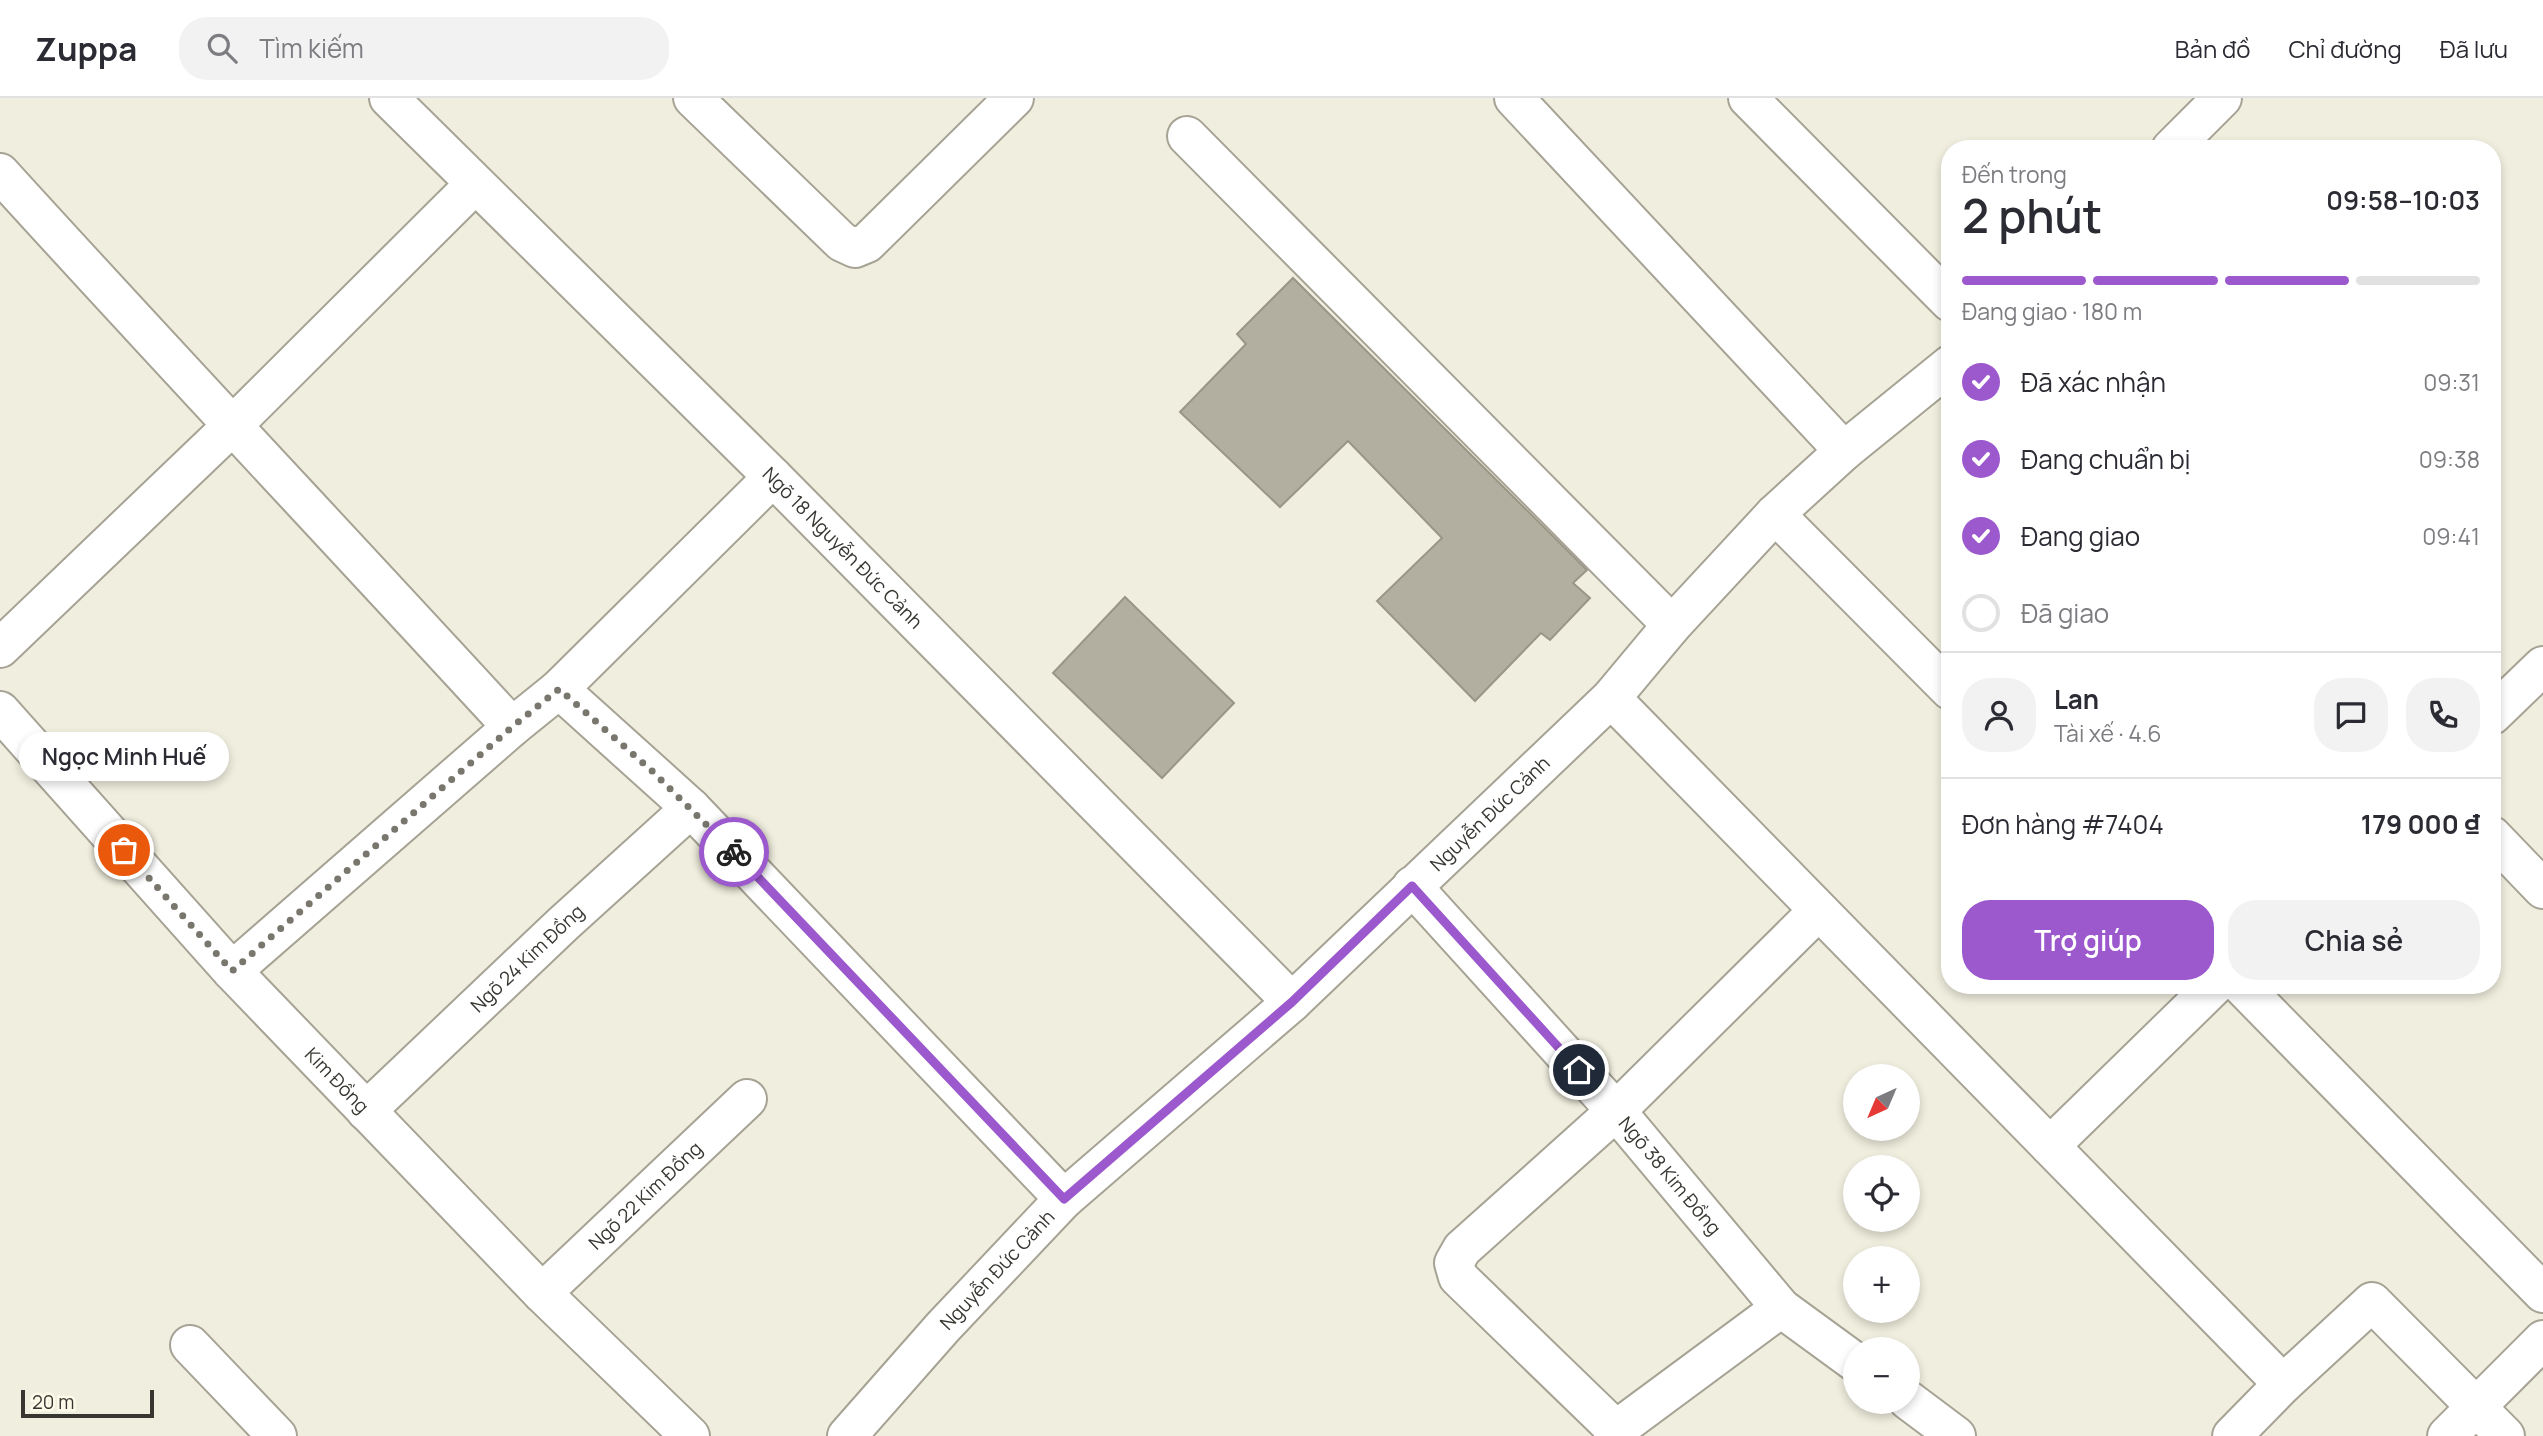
<!DOCTYPE html>
<html lang="vi">
<head>
<meta charset="utf-8">
<style>
  :root { --surface:#fff; --page:#f2f2f3; --text:#2b2b33; --muted:#7c7c81; --line:#e1e1e2; --accent:#9c58cd }
  body { margin:0; font-family:Manrope,sans-serif; background:var(--page); color:var(--text); height:100vh; display:flex; flex-direction:column; font-size:26px; white-space:nowrap }
  * { box-sizing:border-box; margin:0 }
  p { font-size:23px; color:var(--muted) }
  .icon { flex:none; width:38px; height:38px; fill:none; stroke:currentColor; stroke-width:2; stroke-linecap:round; stroke-linejoin:round }
  .map { position:relative; flex:1; overflow:hidden }
  .drawer { position:absolute; left:1941px; top:42px; width:560px; height:854px; display:flex; flex-direction:column; background:var(--surface); border-radius:28px; box-shadow:0 4px 10px #0003 }
  .drawer>* { flex:none }
  .needle { width:46px; rotate:224deg }
  .tools { position:absolute; left:1843px; top:966px; display:grid; gap:14px }
  .tools a { display:grid; place-items:center; width:77px; height:77px; border-radius:50%; background:var(--surface); box-shadow:0 4px 10px #0003; font-size:35px }
  .scale { position:absolute; left:21px; bottom:18px; width:133px; box-sizing:border-box; padding-left:7px; border:4px solid #373630; border-top:0; font-size:19px; line-height:24px; white-space:nowrap; color:#373630; -webkit-text-stroke:5px #fefbeb; paint-order:stroke }
  .pin { position:absolute; display:grid; place-items:center; width:60px; height:60px; color:#fff; margin:-30px; border:4px solid #fff; border-radius:50%; box-shadow:0 2px 7px #0007 }
  .courier { position:absolute; display:grid; place-items:center; width:70px; height:70px; margin:-35px; border:5px solid #9c58cd; border-radius:50%; background:#fff; color:#222; box-shadow:0 2px 9px #0007 }
  .bubble { position:absolute; height:49px; border-radius:24px; background:var(--surface); box-shadow:0 4px 10px #0003; font-size:23px; font-weight:600; line-height:49px; text-align:center }
  .head em { font-style:normal; font-weight:600 }
  .head div { display:flex; flex-direction:column-reverse }
  .head { display:flex; align-items:center; justify-content:space-between; height:119px; padding:0 21px }
  h1 { font-size:46px; font-weight:600; line-height:52px }
  .bar { display:grid; grid-template-columns:repeat(4,1fr); gap:10px 7px; align-content:center; height:84px; padding:0 21px }
  .bar i { height:9px; border-radius:5px; background:var(--line) }
  .bar .current { background:var(--accent) }
  .bar p { grid-column:span 4 }
  .line { display:flex; align-items:center; gap:18px; padding:0 21px; border-top:2px solid var(--line) }
  .line div { flex:1 }
  .round { display:grid; place-items:center; flex:none; width:74px; height:74px; border-radius:28px; background:var(--page) }
  ol { padding:0 21px; list-style:none }
  li { display:flex; align-items:center; gap:21px; height:77px }
  li p { margin-inline-start:auto }
  li .icon { padding:7px; border-radius:50%; background:var(--accent); color:#fff; stroke-width:4 }
  li:last-child { color:var(--muted) }
  li i { width:38px; height:38px; border:4px solid var(--line); border-radius:50% }
  .button { display:flex; gap:14px; margin-top:auto; padding:14px 21px }
  .button a { flex:1; height:80px; border-radius:28px; background:var(--accent); color:#fff; font-size:28px; font-weight:600; line-height:80px; text-align:center }
  .button a+a { background:var(--page); color:var(--text) }
  header { display:flex; align-items:center; gap:42px; box-sizing:border-box; height:98px; padding:0 35px; background:var(--surface); border-bottom:2px solid var(--line) }
  header strong { font-size:33px }
  nav { display:flex; gap:38px; margin-inline-start:auto; font-size:24px }
  .search { width:490px; height:63px; background:var(--page); display:flex; align-items:center; gap:18px; box-sizing:border-box; padding:0 24px; border-radius:28px; color:var(--muted); font-size:26px }
  .map>svg:first-child { display:block }
  .building { fill:#b2afa0; stroke:#999687; stroke-width:2 }
  .lines { fill:none; stroke-linecap:round; stroke-linejoin:round }
  .minor-casing { stroke:#a6a394; stroke-width:42 }
  .minor { stroke:#fff; stroke-width:38 }
  .done { stroke:#78766d; stroke-width:7; stroke-dasharray:0 12.6 }
  .route { stroke:#9c58cd; stroke-width:9 }
  .labels { text-anchor:middle; dominant-baseline:central; stroke-width:7; stroke-linejoin:round; paint-order:stroke }
  .street-label { font-size:19px; fill:#373630; stroke:#fefbeb }
</style>
</head>
<body>
<header>
<strong>Zuppa</strong>
<div class="search"><svg class="icon" aria-label="search" viewBox="0 0 24 24"><circle cx="10" cy="10" r="6"/><path d="M15 15l6 6"/></svg>Tìm kiếm</div>
<nav><a>Bản đồ</a><a>Chỉ đường</a><a>Đã lưu</a></nav>
</header>
<div class="map">
<svg width="2543" height="1338" viewBox="0 0 2543 1338">
  <rect width="100%" height="100%" fill="#f0eede"/>
  <path class="building" d="M1293 180 1587 472 1573 485 1590 500 1550 542 1541 535 1475 603 1377 503 1442 440 1348 343 1280 409 1180 314 1246 246 1237 236Z
    M1125 499 1234 605 1162 680 1053 575Z"/>
  <g class="lines">
    <defs>
      <g id="minor">
        <path id="s1" d="M389 0 773 379 1292 904"/>
        <path d="M693 0 842 144 855 150 867 145 1014 0"/>
        <path d="M1514 0 1844 353"/>
        <path d="M1748 0 1950 204"/>
        <path d="M1187 38 1672 527"/>
        <path d="M2171 51 2222 0"/>
        <path d="M0 75C169 261 342 444 512 629"/>
        <path d="M1775 416 1950 592"/>
        <path d="M0 550 233 327 475 86"/>
        <path d="M559 591 691 710 1064 1101"/>
        <path d="M1611 600 2283 1286"/>
        <path id="s2" d="M0 613 232 873 542 1195 690 1338"/>
        <path d="M2492 617 2543 568"/>
        <path d="M2492 738 2543 791"/>
        <path id="s3" d="M1412 788 1616 1013 1781 1210 1855 1264"/>
        <path d="M232 873 512 629 559 591 773 379"/>
        <path d="M2241 887 2543 1195"/>
        <path id="s4" d="M366 1013 563 826 691 710"/>
        <path d="M2050 1048 2215 887"/>
        <path id="s5" d="M542 1195 747 1001"/>
        <path d="M190 1247 277 1338"/>
        <path d="M1908 1302 1956 1338"/>
        <path d="M1616 1332 1458 1179 1454 1165 1462 1151 1616 1013 1818 813"/>
        <path id="s6" d="M847 1338 943 1229 1064 1101 1292 904 1611 600 1672 527 1775 416 1844 353 1950 267"/>
        <path d="M1613 1338 1616 1332 1781 1210"/>
        <path d="M2232 1338 2283 1286 2372 1204 2505 1338"/>
        <path d="M2447 1338 2543 1242"/>
      </g>
    </defs>
    <use href="#minor" class="minor-casing"/>
    <use href="#minor" class="minor"/>
  </g>
  <g class="lines">
    <path class="done" d="M124 752 232 873 512 629 559 591 651 672 734 754"/>
    <path class="route" d="M734 754 1064 1101 1292 904 1412 788 1579 972"/>
  </g>
  <g class="labels">
    <g class="street-label">
      <text stroke="none"><textPath href="#s1" startOffset="639">Ngõ 18 Nguyễn Đức Cảnh</textPath></text>
      <text stroke="none"><textPath href="#s6" startOffset="896">Nguyễn Đức Cảnh</textPath></text>
      <text stroke="none"><textPath href="#s4" startOffset="222">Ngõ 24 Kim Đồng</textPath></text>
      <text stroke="none"><textPath href="#s2" startOffset="500">Kim Đồng</textPath></text>
      <text stroke="none"><textPath href="#s3" startOffset="388">Ngõ 38 Kim Đồng</textPath></text>
      <text stroke="none"><textPath href="#s5" startOffset="142">Ngõ 22 Kim Đồng</textPath></text>
      <text stroke="none"><textPath href="#s6" startOffset="224">Nguyễn Đức Cảnh</textPath></text>
    </g>
  </g>
</svg>
<div class="tools">
<a><svg class="needle" viewBox="-14 -14 28 28"><path d="M0-13l5 13h-10z" fill="#e53935"/><path d="M0 13l5-13h-10z" fill="#7c7c81"/></svg></a>
<a><svg class="icon" aria-label="locate" viewBox="0 0 24 24"><circle cx="12" cy="12" r="6"/><path d="M12 2v4M12 18v4M2 12h4M18 12h4"/></svg></a>
<a>+</a>
<a>−</a>
</div>
<div class="scale">20 m</div>
<div class="pin" style="left:124px;top:752px;background:#ea580c"><svg class="icon" aria-label="bag" viewBox="0 0 24 24"><path d="M5 8h14l-1 12H6zM9 8a3 3 0 0 1 6 0"/></svg></div>
<div class="pin" style="left:1579px;top:972px;background:#1f2937"><svg class="icon" aria-label="home" viewBox="0 0 24 24"><path d="M3 11l9-7 9 7M6 9v11h12V9"/></svg></div>
<div class="courier" style="left:734px;top:754px"><svg class="icon" aria-label="bike" viewBox="0 0 24 24"><circle cx="6" cy="16" r="4"/><circle cx="18" cy="16" r="4"/><path d="M6 16l4-8h5l3 8M10 8l3 8H6M13 5h3"/></svg></div>
<div class="bubble" style="left:19px;top:634px;width:210px">Ngọc Minh Huế</div>
<section class="drawer">
<div class="head"><div><h1>2 phút</h1><p>Đến trong</p></div><em>09:58–10:03</em></div>
<div class="bar"><i class="current"></i><i class="current"></i><i class="current"></i><i></i><p>Đang giao · 180 m</p></div>
<ol>
<li><svg class="icon" aria-label="check" viewBox="0 0 24 24"><path d="M5 12l5 5 9-10"/></svg>Đã xác nhận<p>09:31</p></li>
<li><svg class="icon" aria-label="check" viewBox="0 0 24 24"><path d="M5 12l5 5 9-10"/></svg>Đang chuẩn bị<p>09:38</p></li>
<li><svg class="icon" aria-label="check" viewBox="0 0 24 24"><path d="M5 12l5 5 9-10"/></svg>Đang giao<p>09:41</p></li>
<li><i></i>Đã giao</li>
</ol>
<div class="line" style="height:126px"><a class="round"><svg class="icon" aria-label="person" viewBox="0 0 24 24"><circle cx="12" cy="8" r="4"/><path d="M4 21q1-7 8-7t8 7"/></svg></a><div><b>Lan</b><p>Tài xế · 4.6</p></div><a class="round"><svg class="icon" aria-label="chat" viewBox="0 0 24 24"><path d="M4 5h16v11H9l-5 4z"/></svg></a><a class="round"><svg class="icon" aria-label="phone" viewBox="0 0 24 24"><path d="M5 4h4l2 5-3 2q2 4 5 5l2-3 5 2v4C11 20 4 13 5 4z"/></svg></a></div>
<div class="line" style="height:91px"><div>Đơn hàng #7404</div><b>179 000 ₫</b></div>
<div class="button"><a>Trợ giúp</a><a>Chia sẻ</a></div>
</section>
</div>
</body>
</html>
